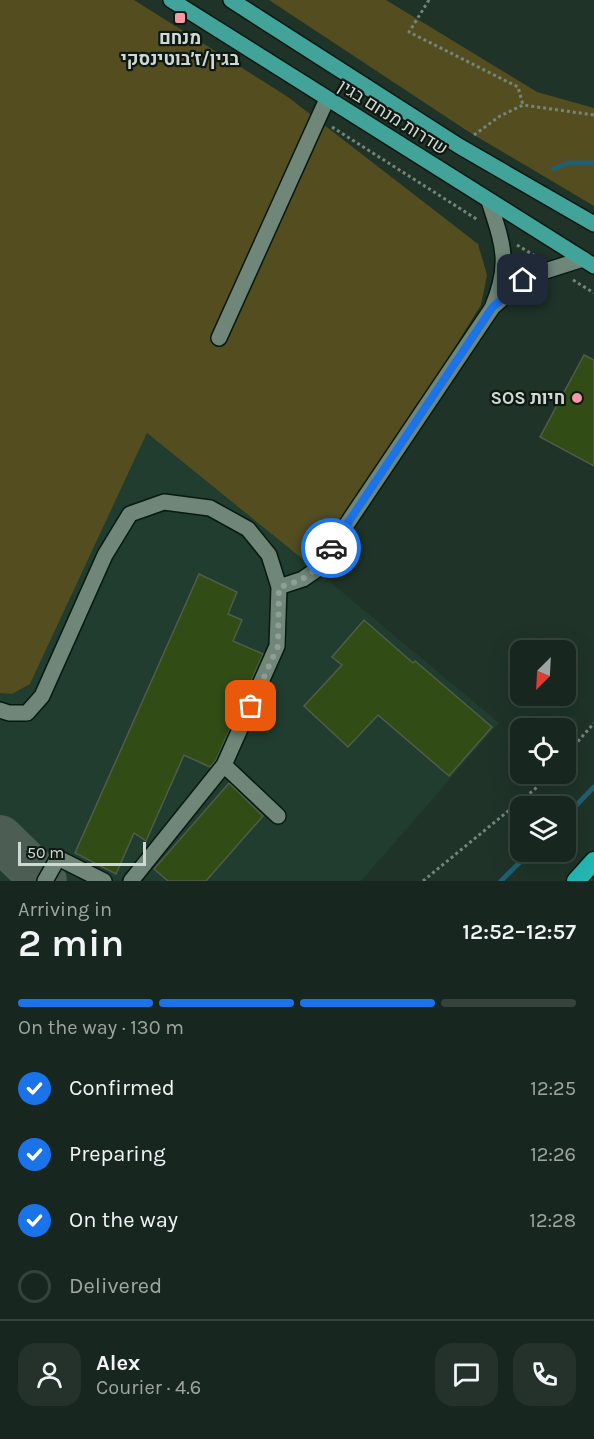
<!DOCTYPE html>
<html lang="en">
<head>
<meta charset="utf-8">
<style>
  :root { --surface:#17261e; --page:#24322b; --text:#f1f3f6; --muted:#9ea5a4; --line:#36433c; --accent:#1a73e8 }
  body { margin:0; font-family:Karla,Heebo,sans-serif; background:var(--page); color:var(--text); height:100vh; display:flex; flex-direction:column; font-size:22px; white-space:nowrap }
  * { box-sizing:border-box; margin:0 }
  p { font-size:20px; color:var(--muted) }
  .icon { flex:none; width:33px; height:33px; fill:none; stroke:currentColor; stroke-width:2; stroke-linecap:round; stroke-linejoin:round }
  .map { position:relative; height:881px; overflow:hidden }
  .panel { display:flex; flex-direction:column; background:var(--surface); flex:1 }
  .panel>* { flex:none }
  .needle { width:39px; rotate:204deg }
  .controls { position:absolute; left:510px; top:640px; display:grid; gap:12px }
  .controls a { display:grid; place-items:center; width:66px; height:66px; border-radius:12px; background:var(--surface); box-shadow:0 6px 24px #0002,0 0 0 2px var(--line); font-size:30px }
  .scale { position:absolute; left:18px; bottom:15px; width:128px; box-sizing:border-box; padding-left:6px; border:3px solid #cdd9d2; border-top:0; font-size:16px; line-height:21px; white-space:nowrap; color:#cdd9d2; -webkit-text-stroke:4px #0f1813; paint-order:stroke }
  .pin { position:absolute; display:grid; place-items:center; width:51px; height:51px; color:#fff; margin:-26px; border-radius:12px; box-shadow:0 3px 9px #0006 }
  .courier { position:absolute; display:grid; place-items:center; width:60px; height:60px; margin:-30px; border:4px solid #1a73e8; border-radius:50%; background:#fff; color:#222; box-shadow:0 2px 8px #0007 }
  .headline em { font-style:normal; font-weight:600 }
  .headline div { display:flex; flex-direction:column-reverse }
  .headline { display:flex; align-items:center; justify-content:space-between; height:102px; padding:0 18px }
  h1 { font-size:39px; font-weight:600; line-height:45px }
  .bar { display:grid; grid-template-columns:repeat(4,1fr); gap:9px 6px; align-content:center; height:72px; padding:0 18px }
  .bar i { height:8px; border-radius:4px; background:var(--line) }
  .bar .selected { background:var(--accent) }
  .bar p { grid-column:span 4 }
  .line { display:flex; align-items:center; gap:15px; padding:0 18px; border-top:2px solid var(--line) }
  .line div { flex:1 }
  .round { display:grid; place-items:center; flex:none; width:63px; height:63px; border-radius:18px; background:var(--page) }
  ol { padding:0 18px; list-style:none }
  li { display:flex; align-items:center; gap:18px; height:66px }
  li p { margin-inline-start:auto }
  li .icon { padding:6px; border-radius:50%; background:var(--accent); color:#fff; stroke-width:4 }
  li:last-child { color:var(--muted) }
  li i { width:33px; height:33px; border:3px solid var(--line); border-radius:50% }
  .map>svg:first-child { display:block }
  .built { fill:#213d2f }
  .green { fill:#534d20 }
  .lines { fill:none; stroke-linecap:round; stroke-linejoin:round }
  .stream { stroke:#205e70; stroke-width:5 }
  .taxiway { stroke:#4c5e54; stroke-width:46 }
  .building { fill:#324c16; stroke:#515c49; stroke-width:1.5 }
  .minor-casing { stroke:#071a11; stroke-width:18 }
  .major-casing { stroke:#071a11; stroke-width:18 }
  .highway-casing { stroke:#071a11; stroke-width:21 }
  .path { stroke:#75857c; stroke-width:3; stroke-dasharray:3 3; stroke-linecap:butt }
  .minor { stroke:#6f8679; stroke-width:15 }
  .major { stroke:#42a39b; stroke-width:15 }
  .highway { stroke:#24b6b1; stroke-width:18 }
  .done { stroke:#909f96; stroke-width:6; stroke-dasharray:0 10.8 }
  .route { stroke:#1a73e8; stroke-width:8 }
  .poi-dot { fill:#f49aa5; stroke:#0f1813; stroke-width:2 }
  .labels { text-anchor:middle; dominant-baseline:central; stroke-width:4.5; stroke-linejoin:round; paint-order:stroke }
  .poi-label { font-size:18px; font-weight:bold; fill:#cdd9d2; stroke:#0f1813 }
  .street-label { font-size:18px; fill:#cdd9d2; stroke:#0f1813 }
</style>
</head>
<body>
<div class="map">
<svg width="594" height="881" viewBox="0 0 594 881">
  <rect width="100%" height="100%" fill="#1f3328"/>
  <path class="built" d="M147 433 316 570 499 723 361 881H0V693L12 694 30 684Z"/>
  <path class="green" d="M0 0H134L288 97 478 244 487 275 481 305 316 570 147 433 30 684 12 694 0 693Z
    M269 0H386L537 92 594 108V206L469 132Z"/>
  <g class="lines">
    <path class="stream" d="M553 169 568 163H594
      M566 816 594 787
      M501 881 530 852"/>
    <path class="taxiway" d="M0 838 44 881"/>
  </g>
  <path class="building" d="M584 355 594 360V466L540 437Z
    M199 574 237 592 228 614 242 620 233 641 263 654 216 760 210 767 184 755 146 841 134 833 116 874 75 853Z
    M364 620 413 663 415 661 492 727 449 776 378 715 348 747 304 706 342 665 332 657Z
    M229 783 263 816 206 881H168L154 869Z"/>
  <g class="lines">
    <defs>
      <path id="minor" d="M494 306 523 280 539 273 583 259
        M219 338 327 99
        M279 587 303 579 316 570 492 308C511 263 503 245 489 201
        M0 710 9 713H27L42 696 105 555 130 514 164 502 210 508 248 529 269 555 279 587 277 646 224 765 278 816
        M45 881 58 858 104 881
        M131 881 224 765"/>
      <path id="major" d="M171 0 594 266
        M231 0 459 146 594 224"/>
      <path id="highway" d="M576 881 594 861"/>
    </defs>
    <use href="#minor" class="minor-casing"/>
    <use href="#major" class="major-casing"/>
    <use href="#highway" class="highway-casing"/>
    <path class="path" d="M429 0 409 32 518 87 523 105
      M332 127 478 220
      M474 135 500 116 523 105 594 115
      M517 245 537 257
      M573 280 594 293
      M566 755 594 723
      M423 881 535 789 548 774"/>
    <use href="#minor" class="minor"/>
    <use href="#major" class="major"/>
    <use href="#highway" class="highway"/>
  </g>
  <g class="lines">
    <path class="done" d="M251 706 278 646 279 587C308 580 316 571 331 548"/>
    <path class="route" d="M331 548 492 308 523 280"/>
  </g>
  <g class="poi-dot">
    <rect x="174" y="12" width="12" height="12" rx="3"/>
    <circle cx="577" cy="398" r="6"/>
  </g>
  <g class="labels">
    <g class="poi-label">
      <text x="180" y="38">מנחם<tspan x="180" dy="21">בגין/ז׳בוטינסקי</tspan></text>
      <text x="565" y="398" text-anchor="end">SOS חיות</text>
    </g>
    <g class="street-label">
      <text transform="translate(393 117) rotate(32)">שדרות מנחם בגין</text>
    </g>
  </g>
</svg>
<div class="controls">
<a><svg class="needle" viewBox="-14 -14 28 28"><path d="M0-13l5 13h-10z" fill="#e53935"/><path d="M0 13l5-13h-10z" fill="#9ea5a4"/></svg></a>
<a><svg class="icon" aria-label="locate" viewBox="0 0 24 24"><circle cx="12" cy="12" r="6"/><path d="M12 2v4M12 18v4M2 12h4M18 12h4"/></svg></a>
<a><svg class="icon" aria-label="layers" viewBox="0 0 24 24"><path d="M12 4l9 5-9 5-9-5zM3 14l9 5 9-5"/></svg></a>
</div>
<div class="scale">50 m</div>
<div class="pin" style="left:251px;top:706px;background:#ea580c"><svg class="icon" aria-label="bag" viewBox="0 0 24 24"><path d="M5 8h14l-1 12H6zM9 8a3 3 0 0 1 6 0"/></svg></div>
<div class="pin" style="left:523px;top:280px;background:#1f2937"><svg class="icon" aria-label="home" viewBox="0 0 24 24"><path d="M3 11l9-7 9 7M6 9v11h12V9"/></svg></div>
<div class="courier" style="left:331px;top:548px"><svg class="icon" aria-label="car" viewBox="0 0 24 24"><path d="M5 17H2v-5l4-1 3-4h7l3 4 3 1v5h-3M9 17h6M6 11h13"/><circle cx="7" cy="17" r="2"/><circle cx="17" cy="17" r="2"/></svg></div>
</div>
<section class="panel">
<div class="headline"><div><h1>2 min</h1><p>Arriving in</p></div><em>12:52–12:57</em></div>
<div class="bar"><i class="selected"></i><i class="selected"></i><i class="selected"></i><i></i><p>On the way · 130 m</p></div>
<ol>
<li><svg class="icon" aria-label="check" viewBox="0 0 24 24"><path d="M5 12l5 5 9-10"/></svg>Confirmed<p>12:25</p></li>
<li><svg class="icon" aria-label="check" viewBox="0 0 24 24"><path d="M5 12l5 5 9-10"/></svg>Preparing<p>12:26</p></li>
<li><svg class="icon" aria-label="check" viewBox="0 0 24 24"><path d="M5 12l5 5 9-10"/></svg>On the way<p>12:28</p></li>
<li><i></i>Delivered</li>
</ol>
<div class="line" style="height:108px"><a class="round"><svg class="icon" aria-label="person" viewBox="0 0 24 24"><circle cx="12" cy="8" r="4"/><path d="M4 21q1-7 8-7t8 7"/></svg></a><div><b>Alex</b><p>Courier · 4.6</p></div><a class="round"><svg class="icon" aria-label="chat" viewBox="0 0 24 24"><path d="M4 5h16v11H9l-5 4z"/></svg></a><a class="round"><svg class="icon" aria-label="phone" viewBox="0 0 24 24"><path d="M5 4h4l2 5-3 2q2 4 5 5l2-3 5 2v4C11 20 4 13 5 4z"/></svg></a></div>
</section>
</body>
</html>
